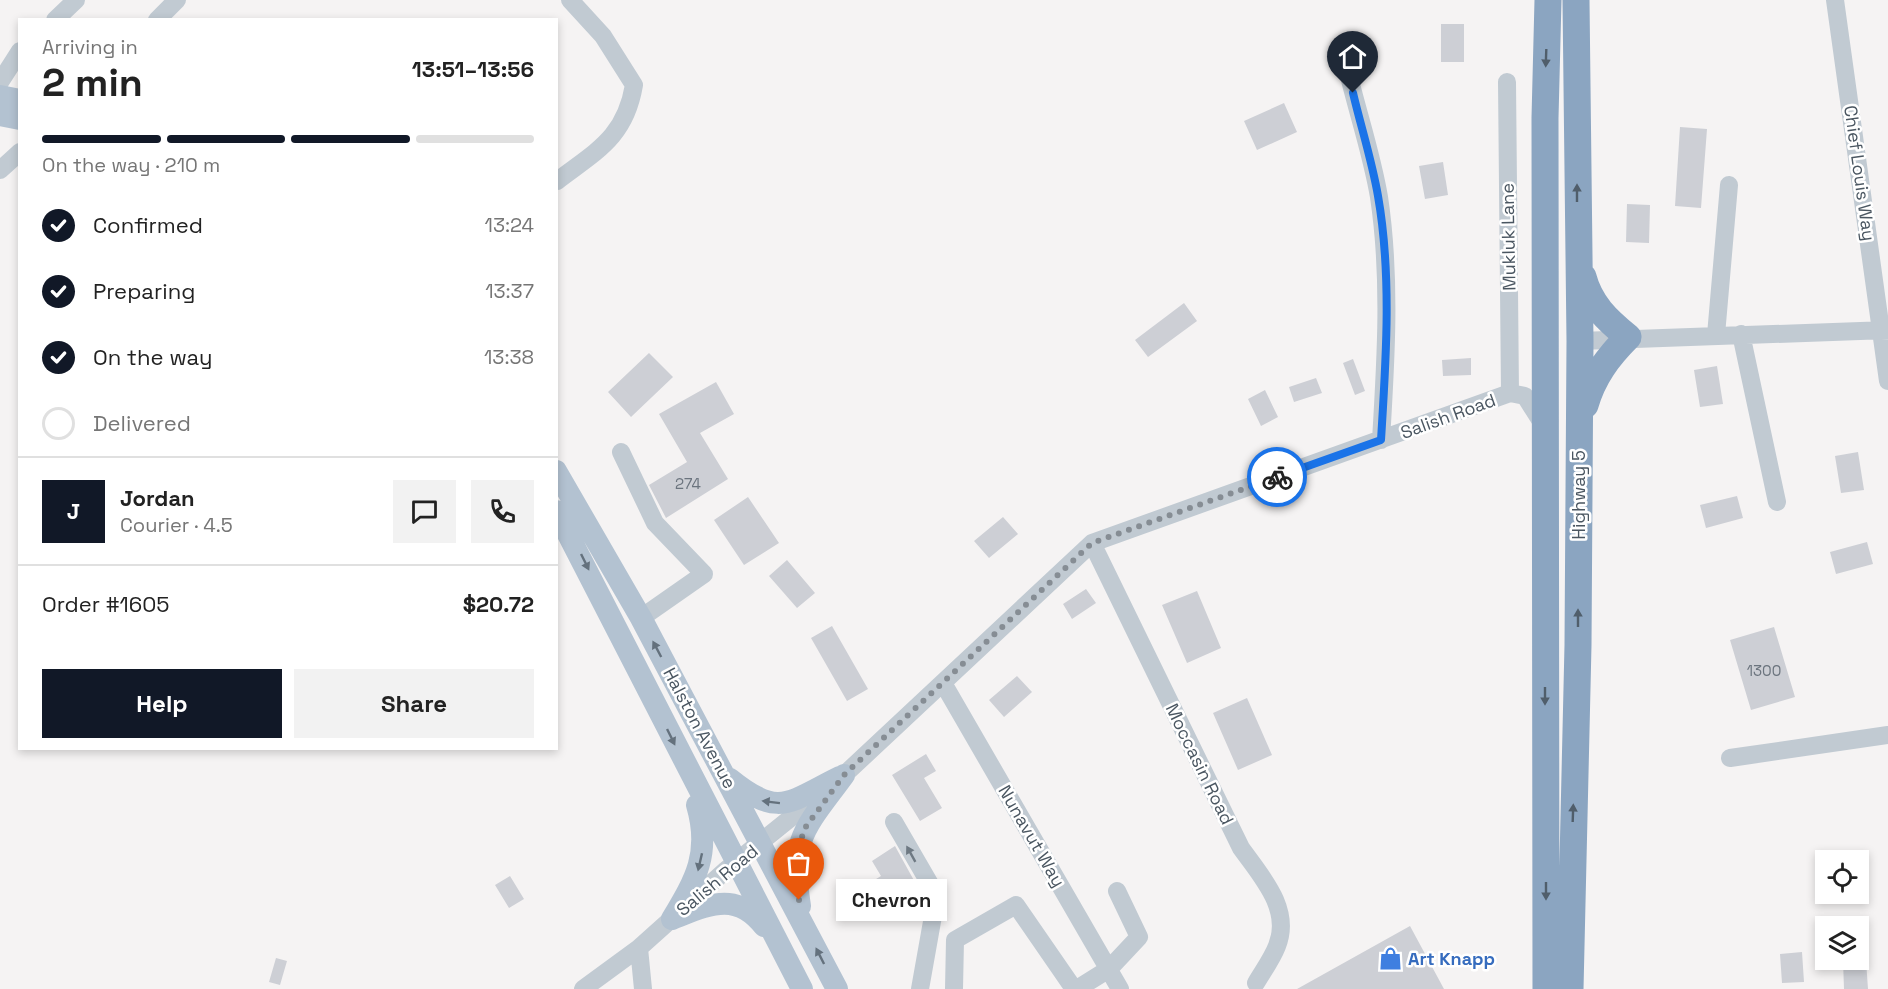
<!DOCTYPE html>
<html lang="en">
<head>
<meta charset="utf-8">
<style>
  :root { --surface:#fff; --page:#f2f2f2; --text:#222; --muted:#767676; --line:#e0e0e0; --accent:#111827 }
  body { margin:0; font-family:"Space Grotesk",sans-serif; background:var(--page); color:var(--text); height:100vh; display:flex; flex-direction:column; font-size:22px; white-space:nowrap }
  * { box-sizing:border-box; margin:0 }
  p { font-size:20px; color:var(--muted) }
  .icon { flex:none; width:33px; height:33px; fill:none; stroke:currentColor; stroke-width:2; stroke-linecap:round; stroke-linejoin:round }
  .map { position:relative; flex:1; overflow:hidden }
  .sheet { position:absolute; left:18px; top:18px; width:540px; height:732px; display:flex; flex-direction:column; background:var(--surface); border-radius:0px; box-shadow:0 3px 9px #0003 }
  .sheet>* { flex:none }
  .controls { position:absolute; left:1815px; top:850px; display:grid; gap:12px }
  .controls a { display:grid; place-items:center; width:54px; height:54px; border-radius:0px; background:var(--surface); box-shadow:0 3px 9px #0003; font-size:30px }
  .pin { position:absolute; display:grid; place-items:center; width:51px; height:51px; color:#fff; margin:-62px -26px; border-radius:50% 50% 50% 0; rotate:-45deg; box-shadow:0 0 6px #0007 }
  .pin .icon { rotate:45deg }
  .courier { position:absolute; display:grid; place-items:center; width:60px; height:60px; margin:-30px; border:4px solid #1a73e8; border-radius:50%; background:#fff; color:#222; box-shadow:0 2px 8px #0007 }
  .bubble { position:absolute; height:42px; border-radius:0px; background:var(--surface); box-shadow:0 3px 9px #0003; font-size:20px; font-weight:700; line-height:42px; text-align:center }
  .overview em { font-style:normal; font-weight:700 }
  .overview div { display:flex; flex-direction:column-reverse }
  .overview { display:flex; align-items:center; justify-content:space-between; height:102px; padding:0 24px }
  h1 { font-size:39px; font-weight:700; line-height:45px }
  .bar { display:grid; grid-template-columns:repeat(4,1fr); gap:9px 6px; align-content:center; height:72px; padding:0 24px }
  .bar i { height:8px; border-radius:4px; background:var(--line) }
  .bar .on { background:var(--accent) }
  .bar p { grid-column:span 4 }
  .line { display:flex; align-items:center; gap:15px; padding:0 24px; border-top:2px solid var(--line) }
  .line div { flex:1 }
  .round { display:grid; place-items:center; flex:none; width:63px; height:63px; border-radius:0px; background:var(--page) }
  ol { padding:0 24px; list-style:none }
  li { display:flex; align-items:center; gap:18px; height:66px }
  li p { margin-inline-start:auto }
  li .icon { padding:6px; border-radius:50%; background:var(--accent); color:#fff; stroke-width:4 }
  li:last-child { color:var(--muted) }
  li i { width:33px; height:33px; border:3px solid var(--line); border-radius:50% }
  .action { display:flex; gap:12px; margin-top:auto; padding:12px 24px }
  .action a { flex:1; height:69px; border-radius:0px; background:var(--accent); color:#fff; font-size:24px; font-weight:700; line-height:69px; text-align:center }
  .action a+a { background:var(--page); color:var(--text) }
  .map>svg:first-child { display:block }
  .building { fill:#cdcfd5 }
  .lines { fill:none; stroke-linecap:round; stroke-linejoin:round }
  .minor { stroke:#c1cad2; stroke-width:18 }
  .major { stroke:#b3c2d1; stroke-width:22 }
  .highway { stroke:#8ba5c1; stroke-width:27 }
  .oneway { fill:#505e6b }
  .oneway2 { fill:#64717d }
  .oneway3 { fill:#6e7983 }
  .done { stroke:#868d94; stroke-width:6; stroke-dasharray:0 10.8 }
  .route { stroke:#1a73e8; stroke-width:8 }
  .labels { text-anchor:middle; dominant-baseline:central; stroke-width:5; stroke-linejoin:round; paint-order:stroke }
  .number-label { font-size:15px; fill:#6b747e }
  .street-label { font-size:18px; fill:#4a5661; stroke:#fff }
  .shop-label { font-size:18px; font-weight:bold; fill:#366cbe; stroke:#fff; text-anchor:start }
</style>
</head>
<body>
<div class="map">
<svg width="1888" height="989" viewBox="0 0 1888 989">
  <rect width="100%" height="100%" fill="#f5f3f3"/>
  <path class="building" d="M1441 24H1464V62H1441Z
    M1284 103 1297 132 1257 150 1244 121Z
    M1680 127 1707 129 1701 208 1675 206Z
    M1443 162 1448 195 1425 199 1419 166Z
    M1627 204 1650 205 1649 243 1626 242Z
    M1184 303 1197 321 1148 357 1135 340Z
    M649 353 673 377 631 417 608 392Z
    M1471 358V375L1443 376 1442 360Z
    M1353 359 1365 391 1355 395 1343 363Z
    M1717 366 1723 404 1700 407 1694 370Z
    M1316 378 1322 393 1294 402 1289 387Z
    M716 382 734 414 700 433 728 479 666 518 649 485 687 462 659 414Z
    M1265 390 1278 417 1261 426 1248 399Z
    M1858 452 1864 490 1841 493 1835 456Z
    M1737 496 1743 518 1706 528 1700 505Z
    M748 497 779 543 744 565 714 520Z
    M1003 517 1018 534 989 558 974 541Z
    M1867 542 1873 564 1836 574 1830 552Z
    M787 560 815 593 797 608 769 576Z
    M1086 589 1096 603 1072 619 1063 604Z
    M1197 591 1221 648 1187 663 1162 605Z
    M832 626 868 689 847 701 811 638Z
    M1774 627 1795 697 1751 710 1730 640Z
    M1017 676 1032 692 1004 717 989 700Z
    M1247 698 1272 755 1238 770 1213 713Z
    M926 754 936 771 924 778 942 808 920 821 892 775Z
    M895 846 922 895 898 904 892 893 861 912 850 895 881 876 872 861Z
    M510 876 524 899 509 908 495 885Z
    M1410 926 1444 989H1297Z
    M1802 952 1804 982 1782 983 1780 954Z
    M276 958 287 961 280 985 269 982Z
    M1843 960H1866L1868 989H1844Z"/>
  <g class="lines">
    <path class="minor" d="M1835 0 1888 381
      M55 20 76 0
      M157 20 177 0
      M1348 72C1358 114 1372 155 1379 197 1391 277 1386 359 1381 440
      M0 82 20 51
      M1507 82 1510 393
      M0 170 20 152
      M557 181C596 151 625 138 634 85L603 36 570 0
      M1741 334 1777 502
      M1716 335 1729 185
      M1580 341 1888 330
      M621 452 655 523 704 574 641 618
      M1092 543 1241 848C1261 876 1292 909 1277 946 1272 959 1263 971 1256 983
      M943 683 1120 989
      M1730 758 1888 735
      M894 822 934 891 933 916 920 989
      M639 948 643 989
      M583 989 639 948 726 870 844 775 1092 543 1510 393 1525 396 1544 426
      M954 989 955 940 1016 905 1074 989
      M1077 989 1109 969 1139 937 1117 891"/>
    <path class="major" d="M0 96 20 100
      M0 115 20 119
      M556 471 641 618 837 989
      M556 511 802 989
      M730 779C779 819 789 802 840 777
      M800 906C789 838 806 827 844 775
      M672 919C696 879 711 853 697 805
      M672 919C708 905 736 890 764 926"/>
    <path class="highway" d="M1583 277C1590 304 1607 320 1628 337 1608 357 1593 377 1585 405
      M1546 989 1545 118 1548 0
      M1570 989 1578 645 1580 341 1576 0"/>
  </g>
  <defs><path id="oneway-solid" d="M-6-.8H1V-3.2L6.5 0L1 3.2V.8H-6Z" transform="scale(1.5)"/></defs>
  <g class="oneway">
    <use href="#oneway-solid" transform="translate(1546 58) rotate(92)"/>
    <use href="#oneway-solid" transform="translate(1577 193) rotate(-90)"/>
    <use href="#oneway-solid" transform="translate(1578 618) rotate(-90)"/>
    <use href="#oneway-solid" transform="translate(1545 696) rotate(90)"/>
    <use href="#oneway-solid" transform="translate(1573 813) rotate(-88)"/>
    <use href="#oneway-solid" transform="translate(1546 891) rotate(90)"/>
  </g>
  <g class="oneway2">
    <use href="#oneway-solid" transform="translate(585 562) rotate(64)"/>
    <use href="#oneway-solid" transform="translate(657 649) rotate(-118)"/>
    <use href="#oneway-solid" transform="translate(671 737) rotate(64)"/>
    <use href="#oneway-solid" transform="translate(771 802) rotate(-173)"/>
    <use href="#oneway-solid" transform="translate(700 862) rotate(103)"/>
    <use href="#oneway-solid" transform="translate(820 956) rotate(-117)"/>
  </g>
  <use class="oneway3" href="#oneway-solid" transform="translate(911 854) rotate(-119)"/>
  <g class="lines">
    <path class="done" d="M799 900 795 876 796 855 805 828 844 775 1092 543 1277 477"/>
    <path class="route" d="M1277 477 1381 440C1386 360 1392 276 1378 196 1372 161 1361 127 1353 93"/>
  </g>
  <defs>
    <symbol id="shop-bare" viewBox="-9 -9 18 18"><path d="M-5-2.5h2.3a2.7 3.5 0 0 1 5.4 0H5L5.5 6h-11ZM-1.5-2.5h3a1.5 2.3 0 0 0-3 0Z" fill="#3f7fe0" stroke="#fff" stroke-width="2.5" paint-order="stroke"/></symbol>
  </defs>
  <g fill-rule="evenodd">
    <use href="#shop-bare" x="1374" y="942" width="33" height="33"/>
  </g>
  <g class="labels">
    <g class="number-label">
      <text x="688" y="483">274</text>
      <text x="1764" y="670">1300</text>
    </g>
    <g class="street-label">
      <text transform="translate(1860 173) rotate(82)">Chief Louis Way</text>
      <text transform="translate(1508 237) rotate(-91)">Mukluk Lane</text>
      <text transform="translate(1448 416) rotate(-20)">Salish Road</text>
      <text transform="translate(1578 495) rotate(-90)">Highway 5</text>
      <text transform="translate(700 728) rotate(62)">Halston Avenue</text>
      <text transform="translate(1200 764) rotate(64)">Moccasin Road</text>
      <text transform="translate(1032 836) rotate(60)">Nunavut Way</text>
      <text transform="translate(717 880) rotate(-40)">Salish Road</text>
    </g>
    <g class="shop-label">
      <text x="1408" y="958">Art Knapp</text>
    </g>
  </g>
</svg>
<div class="controls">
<a><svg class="icon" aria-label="locate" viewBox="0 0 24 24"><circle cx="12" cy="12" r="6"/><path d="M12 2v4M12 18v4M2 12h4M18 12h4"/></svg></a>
<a><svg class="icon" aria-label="layers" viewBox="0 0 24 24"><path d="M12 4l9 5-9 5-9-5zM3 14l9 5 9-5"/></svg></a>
</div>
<div class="pin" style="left:799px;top:900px;background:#ea580c"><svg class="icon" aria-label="bag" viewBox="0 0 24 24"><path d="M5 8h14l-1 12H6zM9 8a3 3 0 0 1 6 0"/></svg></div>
<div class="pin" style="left:1353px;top:93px;background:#1f2937"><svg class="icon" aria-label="home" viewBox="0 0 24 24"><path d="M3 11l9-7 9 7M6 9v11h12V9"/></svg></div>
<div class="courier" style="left:1277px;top:477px"><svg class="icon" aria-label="bike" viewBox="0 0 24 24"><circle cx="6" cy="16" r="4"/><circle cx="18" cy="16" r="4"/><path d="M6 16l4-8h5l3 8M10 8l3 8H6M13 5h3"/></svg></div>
<div class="bubble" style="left:836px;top:879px;width:111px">Chevron</div>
<section class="sheet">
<div class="overview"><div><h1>2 min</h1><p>Arriving in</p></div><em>13:51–13:56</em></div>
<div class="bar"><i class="on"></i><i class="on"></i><i class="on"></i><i></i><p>On the way · 210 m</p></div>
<ol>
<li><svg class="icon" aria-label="check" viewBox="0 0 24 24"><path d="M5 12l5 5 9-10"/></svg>Confirmed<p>13:24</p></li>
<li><svg class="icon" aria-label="check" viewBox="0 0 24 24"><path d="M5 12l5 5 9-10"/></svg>Preparing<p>13:37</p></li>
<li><svg class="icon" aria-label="check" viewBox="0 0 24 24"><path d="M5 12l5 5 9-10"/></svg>On the way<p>13:38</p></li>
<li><i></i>Delivered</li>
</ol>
<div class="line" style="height:108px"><b class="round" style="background:var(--accent);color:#fff">J</b><div><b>Jordan</b><p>Courier · 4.5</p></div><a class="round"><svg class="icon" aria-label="chat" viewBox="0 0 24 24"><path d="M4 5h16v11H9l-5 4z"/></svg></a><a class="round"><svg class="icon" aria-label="phone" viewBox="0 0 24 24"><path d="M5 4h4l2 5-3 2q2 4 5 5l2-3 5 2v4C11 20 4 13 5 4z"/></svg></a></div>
<div class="line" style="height:78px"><div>Order #1605</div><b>$20.72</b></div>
<div class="action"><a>Help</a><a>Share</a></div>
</section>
</div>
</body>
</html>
